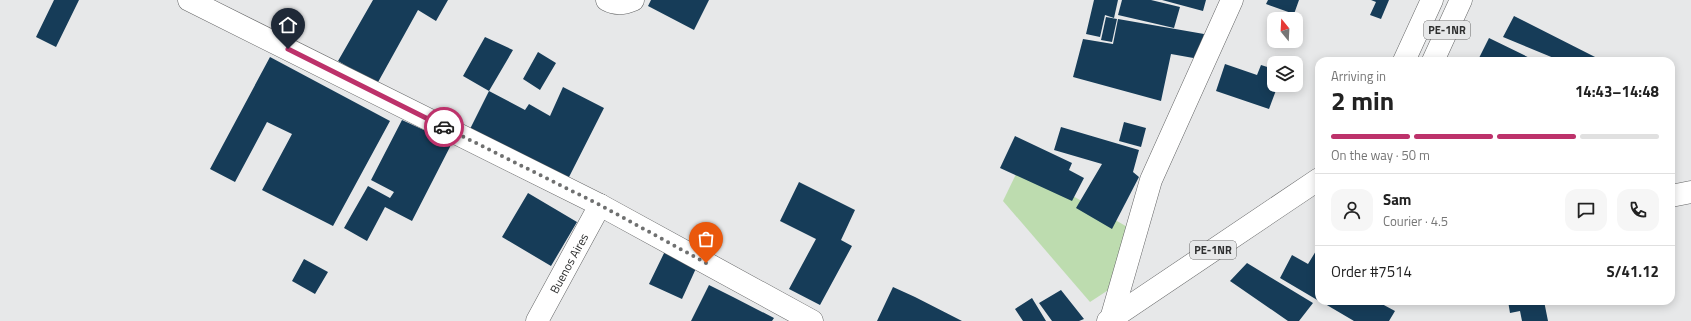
<!DOCTYPE html>
<html lang="en">
<head>
<meta charset="utf-8">
<style>
  :root { --surface:#fff; --page:#f6f6f6; --text:#222; --muted:#767676; --line:#e0e0e0; --accent:#bd326b }
  body { margin:0; font-family:"Titillium Web",sans-serif; background:var(--page); color:var(--text); height:100vh; display:flex; flex-direction:column; font-size:15px; white-space:nowrap }
  * { box-sizing:border-box; margin:0 }
  p { font-size:13px; color:var(--muted) }
  .icon { flex:none; width:22px; height:22px; fill:none; stroke:currentColor; stroke-width:2; stroke-linecap:round; stroke-linejoin:round }
  .map { position:relative; flex:1; overflow:hidden }
  .panel { position:absolute; left:1315px; top:57px; width:360px; height:248px; display:flex; flex-direction:column; background:var(--surface); border-radius:12px; box-shadow:0 2px 10px #0003 }
  .panel>* { flex:none }
  .needle { width:26px; rotate:342deg }
  .fabs { position:absolute; left:1267px; top:12px; display:grid; gap:8px }
  .fabs a { display:grid; place-items:center; width:36px; height:36px; border-radius:8px; background:var(--surface); box-shadow:0 2px 10px #0003; font-size:20px }
  .pin { position:absolute; display:grid; place-items:center; width:34px; height:34px; color:#fff; margin:-41px -17px; border-radius:50% 50% 50% 0; rotate:-45deg; box-shadow:0 0 4px #0007 }
  .pin .icon { rotate:45deg }
  .courier { position:absolute; display:grid; place-items:center; width:40px; height:40px; margin:-20px; border:3px solid #bd326b; border-radius:50%; background:#fff; color:#222; box-shadow:0 1px 5px #0007 }
  .headline em { font-style:normal; font-weight:700 }
  .headline div { display:flex; flex-direction:column-reverse }
  .headline { display:flex; align-items:center; justify-content:space-between; height:68px; padding:0 16px }
  h1 { font-size:26px; font-weight:700; line-height:30px }
  .bar { display:grid; grid-template-columns:repeat(4,1fr); gap:6px 4px; align-content:center; height:48px; padding:0 16px }
  .bar i { height:5px; border-radius:3px; background:var(--line) }
  .bar .current { background:var(--accent) }
  .bar p { grid-column:span 4 }
  .line { display:flex; align-items:center; gap:10px; padding:0 16px; border-top:1px solid var(--line) }
  .line div { flex:1 }
  .round { display:grid; place-items:center; flex:none; width:42px; height:42px; border-radius:12px; background:var(--page) }
  .map>svg:first-child { display:block }
  .green { fill:#bddcaf }
  .building { fill:#163c58 }
  .lines { fill:none; stroke-linecap:round; stroke-linejoin:round }
  .minor-casing { stroke:#646566; stroke-width:23 }
  .primary-casing { stroke:#646566; stroke-width:23 }
  .minor { stroke:#fff; stroke-width:22 }
  .primary { stroke:#fff; stroke-width:22 }
  .done { stroke:#6f7070; stroke-width:4; stroke-dasharray:0 7.2 }
  .route { stroke:#bd326b; stroke-width:5 }
  .labels { text-anchor:middle; dominant-baseline:central; stroke-width:4; stroke-linejoin:round; paint-order:stroke }
  .shield { fill:#e7e8e9; stroke:#666667; stroke-width:1 }
  .shield-label { font-size:11px; font-weight:bold; fill:#2e2f2f }
  .street-label { font-size:12px; fill:#2e2f2f; stroke:#e7e8e9 }
</style>
</head>
<body>
<div class="map">
<svg width="1691" height="321" viewBox="0 0 1691 321">
  <rect width="100%" height="100%" fill="#e7e8e9"/>
  <path class="green" d="M1020 166 1131 229 1116 285 1090 302 1003 201Z"/>
  <path class="building" d="M54 0H79L56 47 36 37Z
    M373 0H448L436 21 418 10 377 84 338 61Z
    M651 0H709L694 30 648 6Z
    M1094 0H1118L1114 18 1105 15 1100 37 1086 34Z
    M1122 0H1151L1180 7 1174 28 1118 15Z
    M1162 0H1206L1203 11Z
    M1268 0H1299L1294 14 1266 4Z
    M1371 0H1389L1381 19 1370 15 1376 2Z
    M1514 16 1599 59 1597 61H1561L1503 37Z
    M1106 17 1117 19 1112 42 1101 40Z
    M1118 19 1204 34 1199 59 1171 54 1161 101 1073 77 1083 39 1113 44Z
    M485 37 513 50 489 91 463 76Z
    M1489 38 1536 61H1480L1478 60Z
    M538 52 556 63 540 90 523 79Z
    M270 57 390 121 333 226 262 190 292 134 267 122 235 182 210 169Z
    M1225 64 1257 75 1261 65 1274 69V85H1278L1269 109 1216 91Z
    M563 87 604 108 568 179 470 129 489 91 525 110 529 104 550 116Z
    M402 120 426 131V128L453 141 412 221 385 207 367 241 344 228 368 186 390 198 394 192 371 180Z
    M1124 122 1146 128 1141 147 1119 141Z
    M1061 127 1139 150 1133 172 1139 177 1112 229 1076 208 1102 164 1054 150Z
    M1015 136 1072 163 1069 170 1084 178 1072 201 1000 168Z
    M799 182 855 210 841 240 852 246 820 305 789 289 816 239 780 221Z
    M528 193 577 222 551 266 502 237Z
    M1319 246V301L1280 278 1292 255 1308 264Z
    M666 249 698 264 682 299 649 284Z
    M304 259 328 272 315 294 292 281Z
    M1247 263 1313 303 1299 321H1288L1230 281Z
    M709 285 733 297 774 318 772 321H691Z
    M893 287 915 297 962 321H877Z
    M1061 290 1084 319 1079 321H1052L1039 303Z
    M1032 298 1046 321H1023L1015 309Z
    M1320 301H1383L1382 304 1395 311 1389 321H1354Z
    M1508 301H1544L1548 321H1522L1520 311 1510 313Z"/>
  <g class="lines">
    <defs>
      <g id="minor">
        <path d="M189 0 600 205 812 321"/>
        <path d="M607 0C616 5 624 4 633 0"/>
        <path d="M1671 196 1691 192"/>
        <path d="M1111 319 1151 180 1232 0"/>
        <path id="s1" d="M537 321 600 205"/>
      </g>
      <path id="primary" d="M1404 61 1432 0
        M1433 61 1461 0
        M1108 321 1319 179"/>
    </defs>
    <use href="#minor" class="minor-casing"/>
    <use href="#primary" class="primary-casing"/>
    <use href="#minor" class="minor"/>
    <use href="#primary" class="primary"/>
  </g>
  <g class="lines">
    <path class="done" d="M444 127 600 205 706 263"/>
    <path class="route" d="M288 49 444 127"/>
  </g>
  <g class="labels">
    <g class="shield">
      <rect x="1424" y="21" width="46" height="18" rx="3"/>
      <rect x="1190" y="241" width="46" height="18" rx="3"/>
    </g>
    <g class="shield-label">
      <text x="1447" y="30">PE-1NR</text>
      <text x="1213" y="250">PE-1NR</text>
    </g>
    <g class="street-label">
      <text stroke="none"><textPath href="#s1" startOffset="66">Buenos Aires</textPath></text>
    </g>
  </g>
</svg>
<div class="fabs">
<a><svg class="needle" viewBox="-14 -14 28 28"><path d="M0-13l5 13h-10z" fill="#e53935"/><path d="M0 13l5-13h-10z" fill="#767676"/></svg></a>
<a><svg class="icon" aria-label="layers" viewBox="0 0 24 24"><path d="M12 4l9 5-9 5-9-5zM3 14l9 5 9-5"/></svg></a>
</div>
<div class="pin" style="left:706px;top:263px;background:#ea580c"><svg class="icon" aria-label="bag" viewBox="0 0 24 24"><path d="M5 8h14l-1 12H6zM9 8a3 3 0 0 1 6 0"/></svg></div>
<div class="pin" style="left:288px;top:49px;background:#1f2937"><svg class="icon" aria-label="home" viewBox="0 0 24 24"><path d="M3 11l9-7 9 7M6 9v11h12V9"/></svg></div>
<div class="courier" style="left:444px;top:127px"><svg class="icon" aria-label="car" viewBox="0 0 24 24"><path d="M5 17H2v-5l4-1 3-4h7l3 4 3 1v5h-3M9 17h6M6 11h13"/><circle cx="7" cy="17" r="2"/><circle cx="17" cy="17" r="2"/></svg></div>
<section class="panel">
<div class="headline"><div><h1>2 min</h1><p>Arriving in</p></div><em>14:43–14:48</em></div>
<div class="bar"><i class="current"></i><i class="current"></i><i class="current"></i><i></i><p>On the way · 50 m</p></div>
<div class="line" style="height:72px"><a class="round"><svg class="icon" aria-label="person" viewBox="0 0 24 24"><circle cx="12" cy="8" r="4"/><path d="M4 21q1-7 8-7t8 7"/></svg></a><div><b>Sam</b><p>Courier · 4.5</p></div><a class="round"><svg class="icon" aria-label="chat" viewBox="0 0 24 24"><path d="M4 5h16v11H9l-5 4z"/></svg></a><a class="round"><svg class="icon" aria-label="phone" viewBox="0 0 24 24"><path d="M5 4h4l2 5-3 2q2 4 5 5l2-3 5 2v4C11 20 4 13 5 4z"/></svg></a></div>
<div class="line" style="height:52px"><div>Order #7514</div><b>S/41.12</b></div>
</section>
</div>
</body>
</html>
